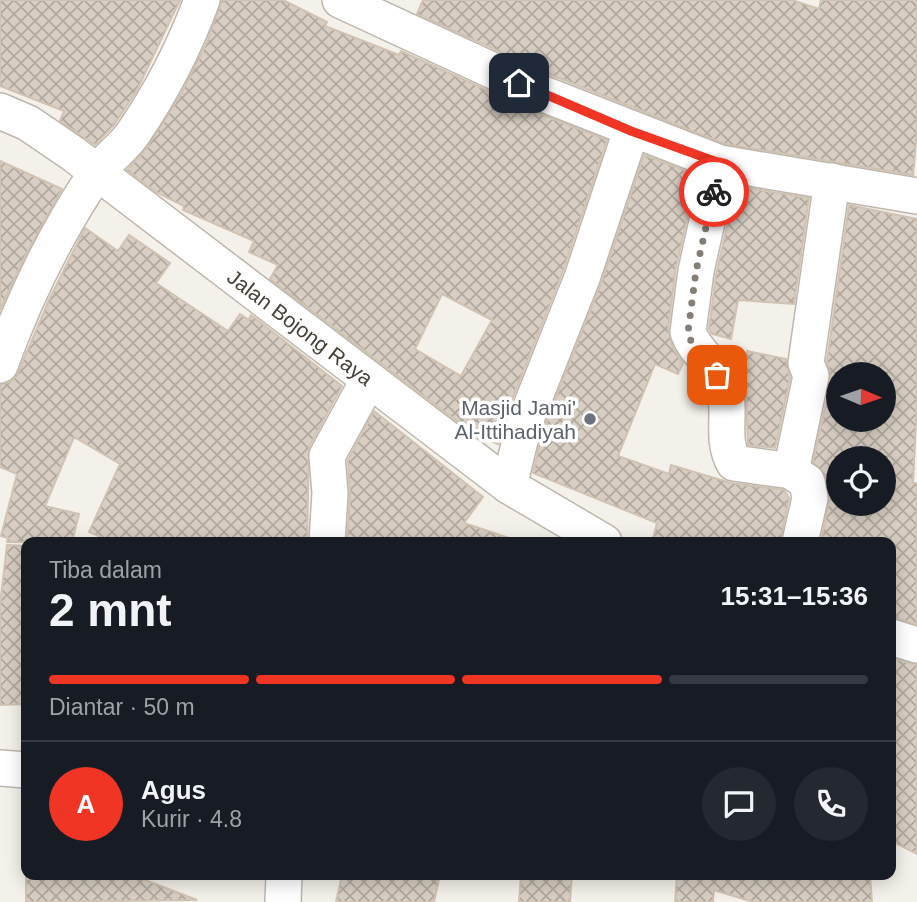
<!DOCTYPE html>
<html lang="id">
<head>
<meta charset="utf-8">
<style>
  :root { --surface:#171b24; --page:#242831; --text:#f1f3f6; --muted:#9ea1a6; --line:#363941; --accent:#f03525 }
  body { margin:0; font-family:Arial,sans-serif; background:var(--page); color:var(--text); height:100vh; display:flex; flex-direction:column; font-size:26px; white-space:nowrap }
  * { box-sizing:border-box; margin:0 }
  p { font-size:23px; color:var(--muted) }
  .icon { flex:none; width:38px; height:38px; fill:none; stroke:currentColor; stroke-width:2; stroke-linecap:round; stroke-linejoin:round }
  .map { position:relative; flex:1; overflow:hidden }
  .sheet { position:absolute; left:21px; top:537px; width:875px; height:343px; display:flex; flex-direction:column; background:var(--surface); border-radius:14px; box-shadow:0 4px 18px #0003 }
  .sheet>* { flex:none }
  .needle { width:46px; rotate:92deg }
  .controls { position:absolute; left:826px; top:362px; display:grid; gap:14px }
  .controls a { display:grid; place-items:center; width:70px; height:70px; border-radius:50%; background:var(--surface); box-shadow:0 4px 18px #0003; font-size:35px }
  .pin { position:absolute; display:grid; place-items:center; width:60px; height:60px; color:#fff; margin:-30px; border-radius:14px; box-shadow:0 4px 10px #0006 }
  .courier { position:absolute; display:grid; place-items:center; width:70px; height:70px; margin:-35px; border:5px solid #f03525; border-radius:50%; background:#fff; color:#222; box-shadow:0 2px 9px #0007 }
  .headline em { font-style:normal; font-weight:600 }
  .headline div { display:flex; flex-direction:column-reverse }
  .headline { display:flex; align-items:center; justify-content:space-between; height:119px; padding:0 28px }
  h1 { font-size:46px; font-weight:600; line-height:52px }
  .bar { display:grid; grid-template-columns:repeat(4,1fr); gap:10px 7px; align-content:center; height:84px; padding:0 28px }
  .bar i { height:9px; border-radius:5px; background:var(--line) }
  .bar .active { background:var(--accent) }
  .bar p { grid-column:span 4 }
  .line { display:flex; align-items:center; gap:18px; padding:0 28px; border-top:2px solid var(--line) }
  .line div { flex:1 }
  .round { display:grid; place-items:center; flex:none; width:74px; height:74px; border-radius:37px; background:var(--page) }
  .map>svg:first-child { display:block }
  .building { fill:url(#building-cross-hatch); stroke:#d0c3b3; stroke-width:2; fill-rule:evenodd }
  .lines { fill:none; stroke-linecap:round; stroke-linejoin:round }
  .minor-casing { stroke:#bfb7ad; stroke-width:38 }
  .minor { stroke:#fff; stroke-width:35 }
  .done { stroke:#847e76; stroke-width:7; stroke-dasharray:0 12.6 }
  .route { stroke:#f03525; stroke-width:9 }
  .worship-dot { fill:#6b7280; stroke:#fff; stroke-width:2.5 }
  .labels { text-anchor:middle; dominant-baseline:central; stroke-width:7; stroke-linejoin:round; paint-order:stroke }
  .street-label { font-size:21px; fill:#484138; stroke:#fff }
  .worship-label { font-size:21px; fill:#5b616d; stroke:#fff; text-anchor:end }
</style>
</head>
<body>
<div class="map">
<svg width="917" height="902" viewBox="0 0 917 902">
  <defs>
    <pattern id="building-cross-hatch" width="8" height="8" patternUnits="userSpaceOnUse" patternTransform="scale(1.75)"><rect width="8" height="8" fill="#d8cec3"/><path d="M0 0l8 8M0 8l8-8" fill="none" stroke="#b1a99f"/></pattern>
  </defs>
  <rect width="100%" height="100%" fill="#f4f0ea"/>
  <path class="building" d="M0 0H180L137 90 114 125 95 145 60 121 64 111 0 86Z
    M222 0H283L327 22 325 26 399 55 401 51 533 111 607 140 563 271 505 417 498 444 470 431 270 279 278 265 249 252 254 241 183 210 184 206 156 192 127 170 146 149 181 94 207 42ZM442 294 492 320 461 376 415 349Z
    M423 0H792L819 9 821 0H917V131L913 175 725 144 549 74 417 14Z
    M644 155 697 175 676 267 668 329 673 348 683 363 678 374 655 364 618 456 669 474 671 465 731 483 784 490 789 498 780 542H652L657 523 533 473 543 430 601 284Z
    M0 161 62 189 24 258 0 310Z
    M736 186 809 198 794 304 738 300 731 339 712 334 709 329 716 275Z
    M849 205 917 219V403L913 483H917V624L891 617V542H821L830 495 826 477 813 462 831 380 827 361ZM838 374H884V420H838ZM838 458H884V504H838Z
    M85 228 118 251 129 235 170 263 156 283 228 331 240 314 249 320 251 315 342 386 309 447 307 542H113L89 532 120 464 74 437 45 506 79 514 72 542H7L8 538 1 536 17 474 0 467V385L12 381 18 373 49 300Z
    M747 351 786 359 790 378 775 448 748 445 746 395 742 377Z
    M374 411 483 497 464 523 509 538 508 542H347L350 494 348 460Z
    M7 545 26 546V704L0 705V605Z
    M891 658 917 665V854L891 841Z
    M26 875H147L145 880 197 900 26 902Z
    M342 875H440L434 902H336Z
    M521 875H572L570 902H519Z
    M677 875H784L783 880 870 875 872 902H753L714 890 713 902H675Z"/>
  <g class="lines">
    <defs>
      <g id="minor">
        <path d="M340 0 541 93 720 163 917 196"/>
        <path id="s1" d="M0 111 28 123 72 153 509 486 604 542"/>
        <path d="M720 163 696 271 688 332C695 353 718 366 724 387 732 412 720 438 734 463L791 471 807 482 810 498 800 542"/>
        <path d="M0 365C24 299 56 233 95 175 106 159 124 148 134 132 162 91 185 46 202 0"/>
        <path d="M791 471 811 376 806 363 832 181"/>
        <path d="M509 486 524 424 582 278 631 131"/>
        <path d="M327 542 330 493 327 456 368 381"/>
        <path d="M891 637 917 645"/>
        <path d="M0 768 26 770"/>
        <path d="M283 902 284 875"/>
      </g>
    </defs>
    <use href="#minor" class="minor-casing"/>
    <use href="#minor" class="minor"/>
  </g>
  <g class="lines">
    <path class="done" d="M714 192 696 271 688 332 691 341 717 375"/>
    <path class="route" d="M519 83 631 131 720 163 714 192"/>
  </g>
  <circle class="worship-dot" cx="590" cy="419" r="7"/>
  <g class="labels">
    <g class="street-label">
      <text stroke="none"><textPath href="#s1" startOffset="371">Jalan Bojong Raya</textPath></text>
    </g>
    <g class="worship-label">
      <text x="576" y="407">Masjid Jami'<tspan x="576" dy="24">Al-Ittihadiyah</tspan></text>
    </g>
  </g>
</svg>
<div class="controls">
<a><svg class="needle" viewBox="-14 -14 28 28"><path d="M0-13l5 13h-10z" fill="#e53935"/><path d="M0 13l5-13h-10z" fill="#9ea1a6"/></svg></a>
<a><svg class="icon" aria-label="locate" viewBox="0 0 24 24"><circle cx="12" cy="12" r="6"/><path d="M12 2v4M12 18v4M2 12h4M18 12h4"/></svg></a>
</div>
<div class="pin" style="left:717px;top:375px;background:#ea580c"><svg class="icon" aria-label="bag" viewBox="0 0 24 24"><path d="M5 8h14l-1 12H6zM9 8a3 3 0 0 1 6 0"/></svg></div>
<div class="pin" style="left:519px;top:83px;background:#1f2937"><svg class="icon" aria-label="home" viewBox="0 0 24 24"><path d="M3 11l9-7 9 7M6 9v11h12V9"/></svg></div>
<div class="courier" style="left:714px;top:192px"><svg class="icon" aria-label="bike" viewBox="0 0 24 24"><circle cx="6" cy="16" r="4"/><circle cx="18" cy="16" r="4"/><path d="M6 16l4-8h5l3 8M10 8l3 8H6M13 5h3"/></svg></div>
<section class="sheet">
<div class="headline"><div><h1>2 mnt</h1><p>Tiba dalam</p></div><em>15:31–15:36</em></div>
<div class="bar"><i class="active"></i><i class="active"></i><i class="active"></i><i></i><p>Diantar · 50 m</p></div>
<div class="line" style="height:126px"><b class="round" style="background:var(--accent);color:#fff">A</b><div><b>Agus</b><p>Kurir · 4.8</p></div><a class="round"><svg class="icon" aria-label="chat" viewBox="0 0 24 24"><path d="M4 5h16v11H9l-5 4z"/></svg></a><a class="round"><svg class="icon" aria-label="phone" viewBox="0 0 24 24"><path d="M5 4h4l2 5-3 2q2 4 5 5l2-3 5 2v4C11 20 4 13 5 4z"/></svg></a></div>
</section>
</div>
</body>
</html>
